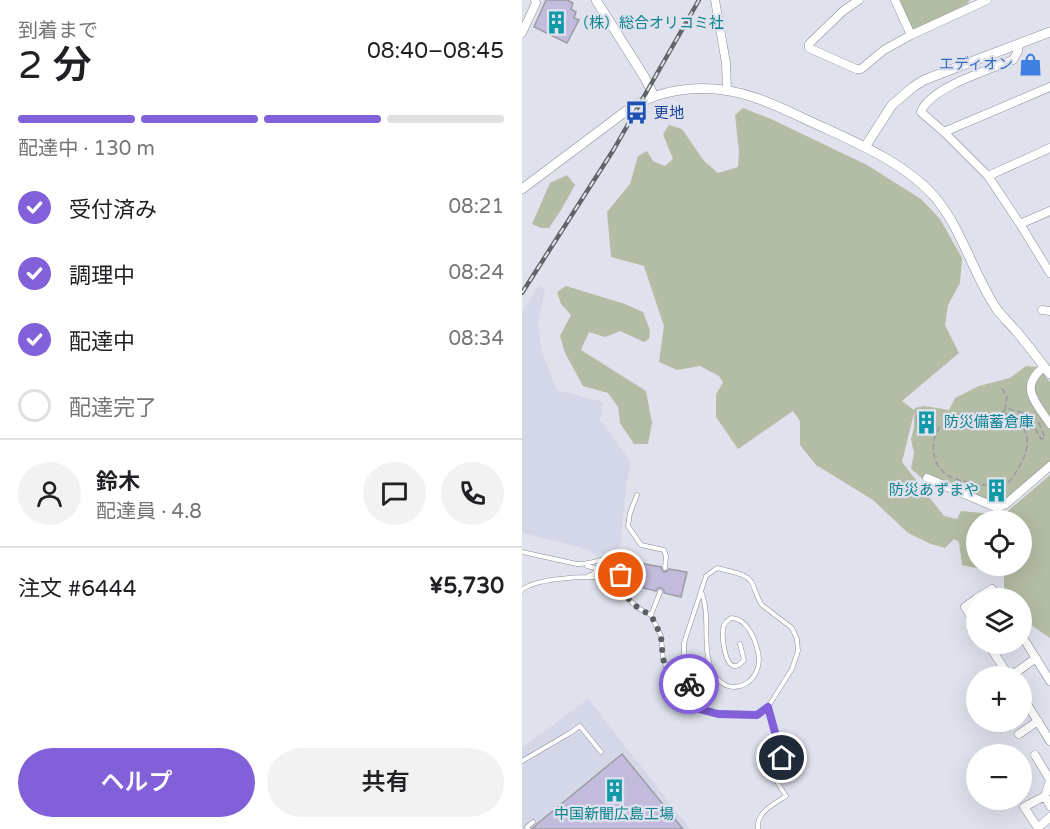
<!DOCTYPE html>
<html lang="ja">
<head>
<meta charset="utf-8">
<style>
  :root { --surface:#fff; --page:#f2f2f2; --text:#202124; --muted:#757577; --line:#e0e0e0; --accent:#8160da }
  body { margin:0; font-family:"Varela Round","Noto Sans JP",sans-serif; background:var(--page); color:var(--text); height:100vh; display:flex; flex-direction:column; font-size:22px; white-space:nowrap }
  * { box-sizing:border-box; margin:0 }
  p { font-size:20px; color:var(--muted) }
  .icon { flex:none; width:33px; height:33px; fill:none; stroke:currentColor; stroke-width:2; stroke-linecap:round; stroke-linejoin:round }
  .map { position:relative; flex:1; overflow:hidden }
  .panel { display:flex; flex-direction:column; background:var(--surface); width:522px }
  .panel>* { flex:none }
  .buttons { position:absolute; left:444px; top:510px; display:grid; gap:12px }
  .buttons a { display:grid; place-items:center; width:66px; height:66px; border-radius:50%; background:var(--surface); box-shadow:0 6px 24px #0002; font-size:30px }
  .pin { position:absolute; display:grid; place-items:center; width:51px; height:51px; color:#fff; margin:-26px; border:3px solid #fff; border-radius:50%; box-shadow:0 2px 6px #0007 }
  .courier { position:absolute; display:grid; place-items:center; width:60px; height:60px; margin:-30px; border:4px solid #8160da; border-radius:50%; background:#fff; color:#222; box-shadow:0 2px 8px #0007 }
  .summary em { font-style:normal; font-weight:600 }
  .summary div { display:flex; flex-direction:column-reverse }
  .summary { display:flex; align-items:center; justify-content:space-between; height:102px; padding:0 18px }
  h1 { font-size:39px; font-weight:600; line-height:45px }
  .bar { display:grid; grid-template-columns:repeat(4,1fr); gap:9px 6px; align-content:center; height:72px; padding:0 18px }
  .bar i { height:8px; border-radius:4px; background:var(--line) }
  .bar .selected { background:var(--accent) }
  .bar p { grid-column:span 4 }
  .line { display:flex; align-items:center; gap:15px; padding:0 18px; border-top:2px solid var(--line) }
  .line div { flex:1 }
  .round { display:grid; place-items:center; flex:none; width:63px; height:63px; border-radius:32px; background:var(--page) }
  ol { padding:0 18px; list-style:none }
  li { display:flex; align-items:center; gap:18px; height:66px }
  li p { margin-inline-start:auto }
  li .icon { padding:6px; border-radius:50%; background:var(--accent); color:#fff; stroke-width:4 }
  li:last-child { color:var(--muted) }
  li i { width:33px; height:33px; border:3px solid var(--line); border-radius:50% }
  .button { display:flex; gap:12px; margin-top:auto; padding:12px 18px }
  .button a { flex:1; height:69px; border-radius:36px; background:var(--accent); color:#fff; font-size:24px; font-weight:600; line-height:69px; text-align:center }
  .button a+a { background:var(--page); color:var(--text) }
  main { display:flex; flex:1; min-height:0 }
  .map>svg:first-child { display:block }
  .built { fill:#d3d7e8 }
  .green { fill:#b3bca4; fill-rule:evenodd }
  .building { fill:#c2bbdc; stroke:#9c9ba4; stroke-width:1.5 }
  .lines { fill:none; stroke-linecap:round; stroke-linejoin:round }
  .service-casing { stroke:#8b8d97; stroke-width:5 }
  .minor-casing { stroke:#8b8d97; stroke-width:9 }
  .tertiary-casing { stroke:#8b8d97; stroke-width:10 }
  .path { stroke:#989aa2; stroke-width:1.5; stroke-dasharray:6 3; stroke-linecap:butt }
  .service { stroke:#fff; stroke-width:4 }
  .minor { stroke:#fff; stroke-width:8 }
  .tertiary { stroke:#fff; stroke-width:9 }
  .rail-casing { stroke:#616368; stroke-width:4.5 }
  .rail { stroke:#dfe2ec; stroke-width:2; stroke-dasharray:7; stroke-linecap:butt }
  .done { stroke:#5d5f64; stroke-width:6; stroke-dasharray:0 10.8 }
  .route { stroke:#8160da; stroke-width:8 }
  .labels { text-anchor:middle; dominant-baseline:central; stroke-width:4.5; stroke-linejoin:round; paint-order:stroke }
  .culture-label { font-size:15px; fill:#0d838f; stroke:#dfe2ec; text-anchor:start }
  .shop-label { font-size:15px; fill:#366cbe; stroke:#dfe2ec; text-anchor:end }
  .transit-label { font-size:15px; fill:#164399; stroke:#dfe2ec; text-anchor:start }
</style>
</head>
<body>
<main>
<section class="panel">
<div class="summary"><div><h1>2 分</h1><p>到着まで</p></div><em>08:40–08:45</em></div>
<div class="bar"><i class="selected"></i><i class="selected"></i><i class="selected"></i><i></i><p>配達中 · 130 m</p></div>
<ol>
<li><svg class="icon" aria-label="check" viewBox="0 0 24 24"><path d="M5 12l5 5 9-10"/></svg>受付済み<p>08:21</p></li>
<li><svg class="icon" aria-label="check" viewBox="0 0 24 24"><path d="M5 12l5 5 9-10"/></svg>調理中<p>08:24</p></li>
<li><svg class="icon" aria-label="check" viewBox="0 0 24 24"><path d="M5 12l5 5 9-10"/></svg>配達中<p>08:34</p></li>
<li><i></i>配達完了</li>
</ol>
<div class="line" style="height:108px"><a class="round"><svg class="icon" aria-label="person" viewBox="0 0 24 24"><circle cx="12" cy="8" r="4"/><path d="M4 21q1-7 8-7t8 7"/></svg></a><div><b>鈴木</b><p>配達員 · 4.8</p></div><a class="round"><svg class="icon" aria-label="chat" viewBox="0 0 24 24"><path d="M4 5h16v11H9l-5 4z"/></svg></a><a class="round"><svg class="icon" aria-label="phone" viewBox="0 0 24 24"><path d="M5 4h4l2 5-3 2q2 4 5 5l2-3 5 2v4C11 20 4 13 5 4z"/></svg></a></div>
<div class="line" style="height:78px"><div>注文 #6444</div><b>¥5,730</b></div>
<div class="button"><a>ヘルプ</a><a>共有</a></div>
</section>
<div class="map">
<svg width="528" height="829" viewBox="0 0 528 829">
  <rect width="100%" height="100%" fill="#dfe2ec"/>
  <path class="built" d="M17 285 23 291 16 322 18 340 21 355 35 390 81 402 78 420 89 434 109 463 104 486 98 547 74 556 65 549 0 533V312Z
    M66 699 168 829H0V748Z"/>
  <path class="green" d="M376 0H448L445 4 392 30 388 29Z
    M221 108 249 119 345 165 399 199 418 219 440 258 438 283 426 305 423 325 437 353 380 401 392 410 393 408 402 406 427 410 433 398 457 386 488 378 504 366 516 367 528 382V471L473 510 401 479 389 469 392 453 389 439 392 428V413L380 462 422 516 435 519 439 511 481 515 528 475V638L500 619V598H487L482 592V574L440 565 437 542 432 539 423 548 409 544 386 533 351 500 294 465 278 445V421L271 411 216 449 194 417V395L201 382 197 376 178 366 155 370 137 362 142 326 122 266 89 257 85 212 108 184 116 156 125 151 131 161 143 166 151 159 141 134 147 125 160 129 182 161 196 173 216 167 217 152 213 115ZM454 520H500V566H454Z
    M45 175 53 185 39 210 27 228H19L10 224 28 183Z
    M44 286 103 304 121 312 128 330 127 339 122 342 98 331 83 337 67 332 59 350 124 391 130 423 126 444H112L98 423 96 407 86 393 61 386 43 353 38 336 49 315 39 304 35 292Z"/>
  <path class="building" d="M24 0H45L51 3 49 9 54 12 52 18 57 20 45 43 12 27Z
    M413 416 414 427 395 428V417Z
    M117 563 139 567 140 570 142 572 145 571 147 569 165 572 159 597 142 593V590L139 588H136L134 591 113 586Z
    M100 754 161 829H10L15 824Z"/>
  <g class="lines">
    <defs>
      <path id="service" d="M115 495 108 513 106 526 119 545 142 550 144 556 143 568
        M0 552 55 564
        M65 566 73 568 84 577
        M195 568C205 571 225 573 230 583 234 591 235 598 240 605L270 628 275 639 276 651 270 669 246 707 235 715 196 714 177 709 165 678 162 656V643L184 576Z
        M66 576 71 574 82 561
        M93 577C101 595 111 607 129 615L139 636 141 659 147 674 151 677 165 678
        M0 590C12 579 53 577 70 577 81 577 92 580 102 573L104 566 101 560C88 553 71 565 55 564
        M179 591C190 618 178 650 192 674 208 701 243 682 236 652 233 639 225 618 209 618 205 621 204 621 202 625 199 633 202 664 212 666 213 666 215 666 217 665L222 660 218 644
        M129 615 138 592
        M0 761 48 733 58 726 79 752
        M6 829 5 827 11 822
        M236 829C234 812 252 804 264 796L255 782 264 774 246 707"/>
      <path id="minor" d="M193 0 204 63 205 90
        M337 0 321 11 287 44V48L334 69H339L362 50 389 35 465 0
        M373 0 389 35
        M0 33 14 3 13 0
        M497 44 496 51 491 60C467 70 407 88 399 112L422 132 466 176 498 224 528 273
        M422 132 528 87
        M466 176 528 148
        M498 224 528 211
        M520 310 528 311
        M522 367C496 387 514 402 528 424
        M405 478 473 507 479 506 484 504 528 466
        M455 598 470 589 476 598
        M454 599 443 607 454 625
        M500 636 528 681
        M466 644 487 676
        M489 676 514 658
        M500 696 528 741
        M497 734 516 721
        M513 755 528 780
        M528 780 523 796 502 807 516 828 528 817
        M523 796 528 806"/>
      <path id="tertiary" d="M74 0 123 78 132 96
        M343 147 370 105 391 87 402 80 433 68 528 32
        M0 189 104 111C142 85 191 83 234 98 258 106 282 119 305 129 342 146 384 165 412 196 441 230 451 275 476 311 482 318 489 325 494 331 506 345 517 360 528 374"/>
    </defs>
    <use href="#service" class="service-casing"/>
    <use href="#minor" class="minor-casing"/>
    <use href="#tertiary" class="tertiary-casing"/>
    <path class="path" d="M480 388 485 397 483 408
      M480 413C508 421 511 444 497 467 493 473 490 481 483 484 473 489 439 482 429 477 405 467 406 428 429 418 442 412 466 413 480 413Z
      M480 413 484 408 505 414 519 439 523 438 516 421"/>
    <use href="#service" class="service"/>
    <use href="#minor" class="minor"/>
    <use href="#tertiary" class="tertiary"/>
    <defs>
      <path id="rail" d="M0 293 92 149 177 0"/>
    </defs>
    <use href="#rail" class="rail-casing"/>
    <use href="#rail" class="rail"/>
  </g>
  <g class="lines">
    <path class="done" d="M99 575 93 577C101 595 111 607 129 615L139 636 141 659 147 674 151 676 165 678 167 684"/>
    <path class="route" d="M167 684 177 709 196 714 235 715 246 707 260 758"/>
  </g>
  <defs>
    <symbol id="building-bare" viewBox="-9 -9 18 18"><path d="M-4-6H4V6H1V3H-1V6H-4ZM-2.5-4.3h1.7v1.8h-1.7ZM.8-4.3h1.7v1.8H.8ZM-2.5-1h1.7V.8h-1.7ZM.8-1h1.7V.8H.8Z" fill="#0f9aa8" stroke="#dfe2ec" stroke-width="2.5" paint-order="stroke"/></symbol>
    <symbol id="shop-bare" viewBox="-9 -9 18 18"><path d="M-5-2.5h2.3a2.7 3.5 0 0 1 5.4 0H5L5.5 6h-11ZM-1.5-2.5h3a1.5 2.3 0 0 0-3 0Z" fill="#3f7fe0" stroke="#dfe2ec" stroke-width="2.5" paint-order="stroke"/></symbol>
    <symbol id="bus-bare" viewBox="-9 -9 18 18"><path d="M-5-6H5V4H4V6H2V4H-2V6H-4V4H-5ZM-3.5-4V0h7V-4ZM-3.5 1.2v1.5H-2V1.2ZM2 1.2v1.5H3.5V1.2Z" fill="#1a4fb4" stroke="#dfe2ec" stroke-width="2.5" paint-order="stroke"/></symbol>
  </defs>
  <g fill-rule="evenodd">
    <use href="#building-bare" x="18" y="6" width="33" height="33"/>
    <use href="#shop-bare" x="492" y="48" width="33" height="33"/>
    <use href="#bus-bare" x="98" y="96" width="33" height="33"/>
    <use href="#building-bare" x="388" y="406" width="33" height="33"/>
    <use href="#building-bare" x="458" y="474" width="33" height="33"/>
    <use href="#building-bare" x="76" y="774" width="33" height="33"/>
  </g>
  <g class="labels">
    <g class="culture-label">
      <text x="52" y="23">（株）総合オリコミ社</text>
      <text x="422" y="422">防災備蓄倉庫</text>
      <text x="457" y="490" text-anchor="end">防災あずまや</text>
      <text x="92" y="814" text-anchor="middle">中国新聞広島工場</text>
    </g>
    <g class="shop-label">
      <text x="491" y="64">エディオン</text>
    </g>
    <g class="transit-label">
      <text x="132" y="113">更地</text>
    </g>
  </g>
</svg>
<div class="buttons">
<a><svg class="icon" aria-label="locate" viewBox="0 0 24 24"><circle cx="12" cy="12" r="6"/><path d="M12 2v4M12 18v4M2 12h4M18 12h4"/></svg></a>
<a><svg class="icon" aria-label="layers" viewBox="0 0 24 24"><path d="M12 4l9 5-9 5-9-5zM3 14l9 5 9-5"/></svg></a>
<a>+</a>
<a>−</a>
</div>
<div class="pin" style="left:99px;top:575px;background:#ea580c"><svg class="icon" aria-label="bag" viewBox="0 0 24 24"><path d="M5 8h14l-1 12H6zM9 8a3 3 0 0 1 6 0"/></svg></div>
<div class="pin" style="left:260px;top:758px;background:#1f2937"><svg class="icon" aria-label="home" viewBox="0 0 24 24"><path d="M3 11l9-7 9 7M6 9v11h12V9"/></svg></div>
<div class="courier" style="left:167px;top:684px"><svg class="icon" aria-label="bike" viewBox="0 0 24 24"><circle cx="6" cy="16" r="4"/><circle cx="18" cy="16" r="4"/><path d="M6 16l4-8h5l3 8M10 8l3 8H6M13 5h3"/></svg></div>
</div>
</main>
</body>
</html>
